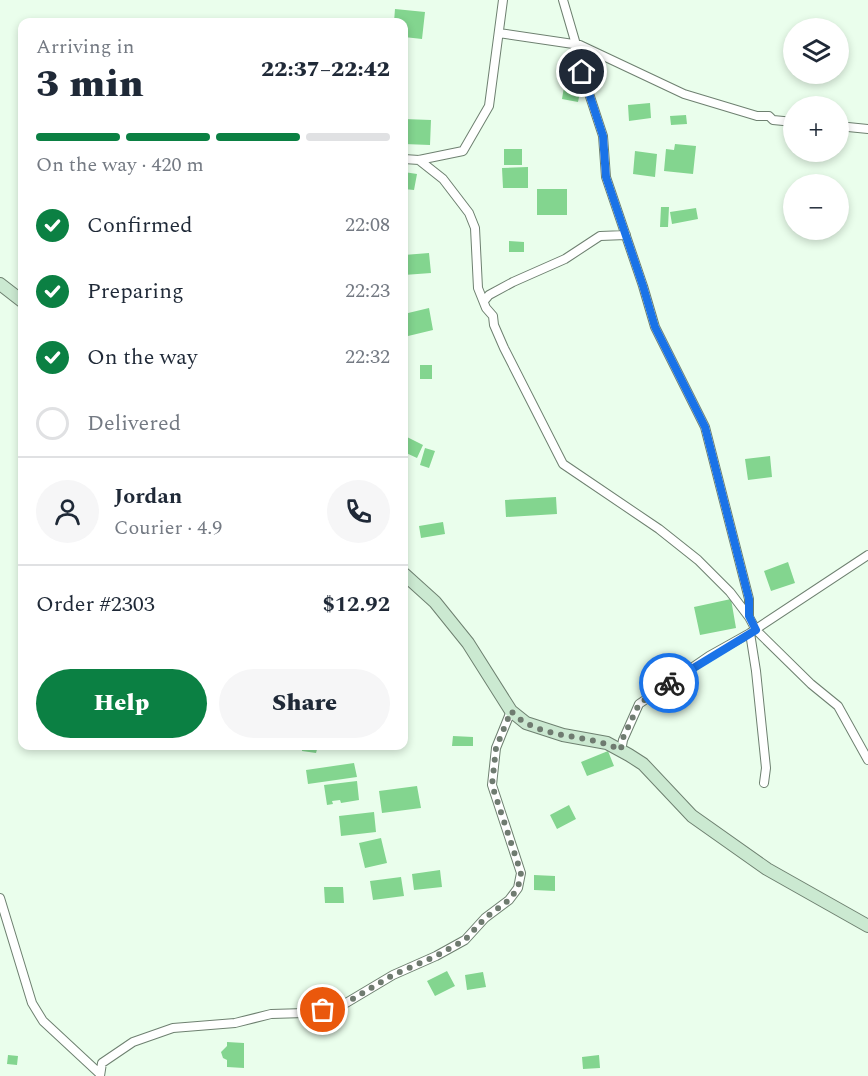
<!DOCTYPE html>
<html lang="en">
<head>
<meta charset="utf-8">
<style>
  :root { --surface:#fff; --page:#f6f6f7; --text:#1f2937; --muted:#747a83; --line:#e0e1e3; --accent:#0b8043 }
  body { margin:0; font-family:Spectral,serif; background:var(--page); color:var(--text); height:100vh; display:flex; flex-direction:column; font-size:22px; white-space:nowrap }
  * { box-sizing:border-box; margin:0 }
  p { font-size:20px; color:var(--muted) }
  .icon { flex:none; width:33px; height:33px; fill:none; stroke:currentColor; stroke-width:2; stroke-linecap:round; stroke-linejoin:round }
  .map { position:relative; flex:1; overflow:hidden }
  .details { position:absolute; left:18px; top:18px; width:390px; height:732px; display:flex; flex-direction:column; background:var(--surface); border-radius:12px; box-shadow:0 3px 9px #0003 }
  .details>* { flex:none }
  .controls { position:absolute; left:783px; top:18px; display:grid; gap:12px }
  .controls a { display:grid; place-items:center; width:66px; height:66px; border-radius:50%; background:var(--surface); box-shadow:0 3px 9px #0003; font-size:30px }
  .pin { position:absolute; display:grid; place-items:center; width:51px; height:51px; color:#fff; margin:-26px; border:3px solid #fff; border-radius:50%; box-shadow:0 2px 6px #0007 }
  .courier { position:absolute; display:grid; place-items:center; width:60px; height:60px; margin:-30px; border:4px solid #1a73e8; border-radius:50%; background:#fff; color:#222; box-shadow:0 2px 8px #0007 }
  .overview em { font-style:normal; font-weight:800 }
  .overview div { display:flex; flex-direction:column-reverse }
  .overview { display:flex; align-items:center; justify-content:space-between; height:102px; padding:0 18px }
  h1 { font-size:39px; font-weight:800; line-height:45px }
  .bar { display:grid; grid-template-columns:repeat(4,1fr); gap:9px 6px; align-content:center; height:72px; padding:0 18px }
  .bar i { height:8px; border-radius:4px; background:var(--line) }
  .bar .current { background:var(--accent) }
  .bar p { grid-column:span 4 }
  .line { display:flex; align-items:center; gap:15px; padding:0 18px; border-top:2px solid var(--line) }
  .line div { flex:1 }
  .round { display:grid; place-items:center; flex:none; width:63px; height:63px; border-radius:32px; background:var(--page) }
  ol { padding:0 18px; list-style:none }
  li { display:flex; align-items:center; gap:18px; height:66px }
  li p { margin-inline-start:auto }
  li .icon { padding:6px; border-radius:50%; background:var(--accent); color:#fff; stroke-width:4 }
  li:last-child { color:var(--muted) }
  li i { width:33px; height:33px; border:3px solid var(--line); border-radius:50% }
  .primary-button { display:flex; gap:12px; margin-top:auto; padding:12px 18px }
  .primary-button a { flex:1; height:69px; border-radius:36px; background:var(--accent); color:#fff; font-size:24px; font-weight:800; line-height:69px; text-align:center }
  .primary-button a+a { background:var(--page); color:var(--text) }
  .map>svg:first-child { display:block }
  .building { fill:#83d58f }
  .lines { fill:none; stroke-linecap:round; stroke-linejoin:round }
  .street-casing { stroke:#6e8070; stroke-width:10 }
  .secondary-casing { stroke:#6e8070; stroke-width:14 }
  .street { stroke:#fff; stroke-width:8 }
  .secondary { stroke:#cbe9d1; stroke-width:12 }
  .done { stroke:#6f7b70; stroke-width:6; stroke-dasharray:0 10.8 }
  .route { stroke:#1a73e8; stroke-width:8 }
</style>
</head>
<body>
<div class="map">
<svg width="868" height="1076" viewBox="0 0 868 1076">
  <rect width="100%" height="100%" fill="#eafeec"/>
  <path class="building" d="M395 9 425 12 422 39 404 37V22H394Z
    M566 75 583 78 578 102 562 99Z
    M650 103 651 118 629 121 628 105Z
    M686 115 687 124 671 125 670 116Z
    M404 119 431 120 430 145 404 144Z
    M675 144 696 146 693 174 664 171 666 149 674 150Z
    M504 149H522V165H504Z
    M635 151 657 154 655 177 633 174Z
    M528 167V188H503L502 168Z
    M404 172 417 174 414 190 404 189Z
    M537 189H567V215H537Z
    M661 207H669L668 227H660Z
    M696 208 698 219 672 224 670 212Z
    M509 241 524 242V252H509Z
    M429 253 431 273 404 275V255Z
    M429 308 433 330 404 337V314Z
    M420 365H432V379H420Z
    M405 436 423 445 417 458 404 452Z
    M425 448 435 451 429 468 420 465Z
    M770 456 772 477 748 480 745 459Z
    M556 497 557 514 506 517 505 500Z
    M443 522 445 534 421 538 419 526Z
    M788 562 795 583 771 591 764 571Z
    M731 599 736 628 700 635 694 607Z
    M453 736 473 737V746H452Z
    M302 746H318L316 753 302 751Z
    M608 751 614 766 587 776 581 762Z
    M354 763 357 777 308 784 306 770Z
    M357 781 359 800 341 803 340 800 332 801 333 804 327 805 324 785Z
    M417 786 421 808 382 813 379 791Z
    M569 805 576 819 557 829 550 815Z
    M374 812 376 832 341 836 339 816Z
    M381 838 387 863 365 868 359 843Z
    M440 870 442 887 414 890 412 874Z
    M534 875 555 876V891L534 890Z
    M401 877 404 896 373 900 370 881Z
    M324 887H343L344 903H325Z
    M447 971 455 986 435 996 427 981Z
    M483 972 486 987 467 990 465 975Z
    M227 1042 244 1043V1068L227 1067V1060L223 1058 221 1052 227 1046Z
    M8 1055 18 1056 17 1065 7 1064Z
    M599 1055 600 1068 583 1069 582 1057Z"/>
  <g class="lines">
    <defs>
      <path id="street" d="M563 0 575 41V51L603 136 606 177 643 286 655 327 705 427 749 599V617
        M499 33 580 45 684 94 757 116H769L773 120 794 122
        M838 126 868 129
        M404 159 419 160 463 151 489 106 503 0
        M419 160 443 179 469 213 475 228 478 288 486 308 493 316 494 325 504 348 563 464 659 529 698 560 730 592 749 617 756 630 811 684 838 706 868 760
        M484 301 489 295 513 282 565 259 600 236 626 235
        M750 633 756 671 766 768 764 783
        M621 751 623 740 639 704 709 656 750 633 868 555
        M0 898 32 1003 43 1021 100 1074
        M100 1076 102 1063 133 1042 173 1028 235 1023 271 1014 305 1013 341 1006 393 975 436 956 465 940 485 918 509 900 518 888 521 873 492 785 496 748 511 711"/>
      <path id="secondary" d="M0 284 22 301
        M404 574 435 602 468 643 511 711 526 723 563 735 607 743 629 755 643 764 692 816 767 869 868 926"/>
    </defs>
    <use href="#street" class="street-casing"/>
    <use href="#secondary" class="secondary-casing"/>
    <use href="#street" class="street"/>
    <use href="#secondary" class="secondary"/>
  </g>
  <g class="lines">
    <path class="done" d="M323 1010 341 1006 393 975 436 956 465 940 485 918 509 900 518 888 521 873 492 785 496 748 511 711C515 715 520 720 526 723 555 739 591 735 621 750L622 740 639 704 669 683"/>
    <path class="route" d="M582 72 603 136 606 177 643 286 655 327 705 427 749 599V616L756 630 669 683"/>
  </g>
</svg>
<div class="controls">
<a><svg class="icon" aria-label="layers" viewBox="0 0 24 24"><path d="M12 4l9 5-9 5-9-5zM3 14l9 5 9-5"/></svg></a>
<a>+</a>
<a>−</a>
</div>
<div class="pin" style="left:323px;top:1010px;background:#ea580c"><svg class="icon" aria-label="bag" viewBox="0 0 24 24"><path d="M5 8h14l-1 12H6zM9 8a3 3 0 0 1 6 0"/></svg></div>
<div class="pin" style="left:582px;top:72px;background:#1f2937"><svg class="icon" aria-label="home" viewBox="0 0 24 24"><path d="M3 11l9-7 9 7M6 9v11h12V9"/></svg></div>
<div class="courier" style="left:669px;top:683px"><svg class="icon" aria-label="bike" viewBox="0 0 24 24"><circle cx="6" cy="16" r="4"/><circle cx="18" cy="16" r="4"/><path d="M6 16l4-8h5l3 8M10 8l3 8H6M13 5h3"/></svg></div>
<section class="details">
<div class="overview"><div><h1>3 min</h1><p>Arriving in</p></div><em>22:37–22:42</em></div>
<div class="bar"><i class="current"></i><i class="current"></i><i class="current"></i><i></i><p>On the way · 420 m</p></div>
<ol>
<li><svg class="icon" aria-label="check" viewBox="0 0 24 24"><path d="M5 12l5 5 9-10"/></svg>Confirmed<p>22:08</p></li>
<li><svg class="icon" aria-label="check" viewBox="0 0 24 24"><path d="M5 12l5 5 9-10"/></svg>Preparing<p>22:23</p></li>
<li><svg class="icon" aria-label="check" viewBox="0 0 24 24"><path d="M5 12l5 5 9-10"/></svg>On the way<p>22:32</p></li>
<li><i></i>Delivered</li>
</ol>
<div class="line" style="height:108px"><a class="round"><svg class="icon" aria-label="person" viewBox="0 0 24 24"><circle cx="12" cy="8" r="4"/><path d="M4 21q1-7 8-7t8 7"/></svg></a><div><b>Jordan</b><p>Courier · 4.9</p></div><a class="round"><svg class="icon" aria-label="phone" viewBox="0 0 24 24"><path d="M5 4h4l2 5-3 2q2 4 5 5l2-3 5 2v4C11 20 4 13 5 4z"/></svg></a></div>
<div class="line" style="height:78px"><div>Order #2303</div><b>$12.92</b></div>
<div class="primary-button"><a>Help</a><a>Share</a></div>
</section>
</div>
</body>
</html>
